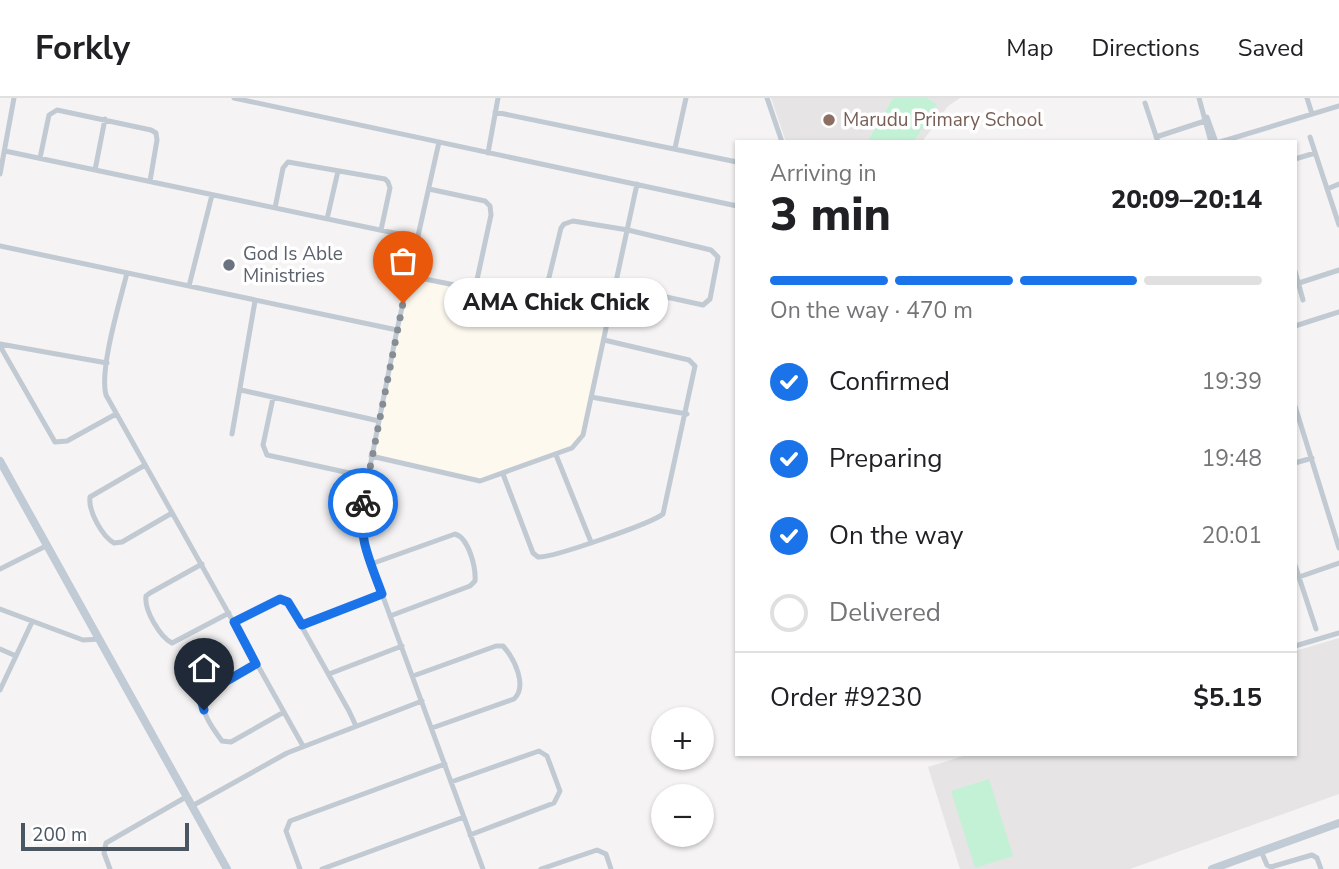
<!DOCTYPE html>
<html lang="en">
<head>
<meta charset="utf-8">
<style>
  :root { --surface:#fff; --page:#f2f2f2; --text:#202124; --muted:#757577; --line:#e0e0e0; --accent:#1a73e8 }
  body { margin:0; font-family:"Nunito Sans",sans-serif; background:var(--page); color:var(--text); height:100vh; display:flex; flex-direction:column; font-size:26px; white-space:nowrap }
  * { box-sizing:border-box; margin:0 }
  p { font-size:23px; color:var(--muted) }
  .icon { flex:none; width:38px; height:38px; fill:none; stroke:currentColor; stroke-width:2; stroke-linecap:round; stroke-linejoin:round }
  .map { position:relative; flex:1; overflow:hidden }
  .sheet { position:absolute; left:735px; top:42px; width:562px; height:616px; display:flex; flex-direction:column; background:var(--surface); border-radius:0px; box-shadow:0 2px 5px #0004 }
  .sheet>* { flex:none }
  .controls { position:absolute; left:651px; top:609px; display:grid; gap:14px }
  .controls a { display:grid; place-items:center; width:63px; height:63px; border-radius:50%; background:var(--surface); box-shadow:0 2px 5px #0004; font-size:35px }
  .scale { position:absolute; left:21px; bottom:18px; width:168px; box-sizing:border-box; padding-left:7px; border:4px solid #4a5661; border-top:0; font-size:19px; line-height:24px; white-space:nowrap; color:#4a5661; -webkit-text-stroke:5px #fff; paint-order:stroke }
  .pin { position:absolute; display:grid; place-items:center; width:60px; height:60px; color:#fff; margin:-72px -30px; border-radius:50% 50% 50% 0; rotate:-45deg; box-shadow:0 0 7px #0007 }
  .pin .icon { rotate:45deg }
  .courier { position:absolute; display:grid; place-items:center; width:70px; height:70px; margin:-35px; border:5px solid #1a73e8; border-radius:50%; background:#fff; color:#222; box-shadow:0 2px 9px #0007 }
  .bubble { position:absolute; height:49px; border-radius:24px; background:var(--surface); box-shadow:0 2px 5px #0004; font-size:23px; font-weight:800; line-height:49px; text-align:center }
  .overview em { font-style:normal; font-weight:800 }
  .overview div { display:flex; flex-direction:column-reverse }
  .overview { display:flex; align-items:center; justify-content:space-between; height:119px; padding:0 35px }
  h1 { font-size:46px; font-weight:800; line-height:52px }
  .bar { display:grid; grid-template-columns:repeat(4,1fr); gap:10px 7px; align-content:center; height:84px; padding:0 35px }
  .bar i { height:9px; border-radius:5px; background:var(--line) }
  .bar .current { background:var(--accent) }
  .bar p { grid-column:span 4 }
  .line { display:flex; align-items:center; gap:18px; padding:0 35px; border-top:2px solid var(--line) }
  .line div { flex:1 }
  ol { padding:0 35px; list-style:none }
  li { display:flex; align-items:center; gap:21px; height:77px }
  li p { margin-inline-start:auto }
  li .icon { padding:7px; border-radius:50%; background:var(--accent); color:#fff; stroke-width:4 }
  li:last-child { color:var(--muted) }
  li i { width:38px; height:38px; border:4px solid var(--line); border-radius:50% }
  header { display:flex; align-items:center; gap:42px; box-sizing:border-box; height:98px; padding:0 35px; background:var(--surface); border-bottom:2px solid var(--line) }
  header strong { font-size:33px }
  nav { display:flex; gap:38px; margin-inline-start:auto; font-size:24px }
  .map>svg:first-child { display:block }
  .commercial { fill:#fdf9ef }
  .education { fill:#e6e4e5 }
  .green { fill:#c3f1d5 }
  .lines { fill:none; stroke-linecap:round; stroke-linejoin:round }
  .street { stroke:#c1cad2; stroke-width:5 }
  .secondary { stroke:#c1cbd6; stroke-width:8 }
  .done { stroke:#868d94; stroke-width:7; stroke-dasharray:0 12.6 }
  .route { stroke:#1a73e8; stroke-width:9 }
  .education-dot { fill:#8d6e63; stroke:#fff; stroke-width:2.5 }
  .worship-dot { fill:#6b7280; stroke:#fff; stroke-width:2.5 }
  .labels { text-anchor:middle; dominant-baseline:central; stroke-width:7; stroke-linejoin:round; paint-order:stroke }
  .education-label { font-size:19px; fill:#785e54; stroke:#fff; text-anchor:start }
  .worship-label { font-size:19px; fill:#5b616d; stroke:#fff; text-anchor:start }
</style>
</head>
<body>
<header>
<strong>Forkly</strong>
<nav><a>Map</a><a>Directions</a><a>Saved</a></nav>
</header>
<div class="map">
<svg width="1339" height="771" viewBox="0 0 1339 771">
  <rect width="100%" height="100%" fill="#f5f3f3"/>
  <path class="commercial" d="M410 178 609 218 583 337 572 350 480 383 371 358Z"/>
  <path class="education" d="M771 0H893L867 44H786Z
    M927 0H960L948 8 922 44H914L937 6Z
    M1339 540V696L1130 771H960L928 669 970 656H1295V553Z"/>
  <path class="green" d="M893 0H927L937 6 914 44H867Z
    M989 681 1013 758 975 770 951 693Z"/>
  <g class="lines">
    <path class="street" d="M234 0 737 108
      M767 0 782 44
      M1199 0 1211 44
      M1307 0 1312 16
      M1145 5 1158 44
      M495 14 737 64
      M1207 19 1216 44
      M1156 39 1208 22
      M1310 39 1339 127
      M439 44 397 232 360 419 361 434 371 466 483 771
      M1220 44 1339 8
      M675 50 686 0
      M5 53 418 140
      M488 55 498 0
      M40 60 49 17 57 12 151 32 156 35 157 42 150 83
      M1295 61 1315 55
      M95 72 105 21
      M0 76 14 0
      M429 91 485 103 490 108 491 117 475 191
      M1327 91 1339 86
      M275 110 283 70 288 64 385 81 388 84 390 90 381 132
      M327 121 338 73
      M0 148 397 232
      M1295 173 1303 202
      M127 175C120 203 99 272 106 297L303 648
      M410 178 609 218
      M1299 185 1339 172
      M189 188 212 97
      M543 204 561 130 564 126 573 123 628 132 711 152 718 159 710 201 703 207 616 188
      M1295 228 1339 214
      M0 246 107 265
      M0 248 55 344 67 343 116 316
      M241 292 379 323
      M591 299 687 316
      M273 300 263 347 267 357 368 379
      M1295 308 1339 450
      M232 336 255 203
      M556 357 591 444
      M371 358 480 383 572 350 583 337 637 86
      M1295 365 1312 360
      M145 367 90 399C88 413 102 438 114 445L122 444 172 415
      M503 376 533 455 538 459C553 460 652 425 663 416L695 268 689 262 604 242
      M202 466 150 495 146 498C144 512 160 539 172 545L229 515
      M371 466 455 436C469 440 476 470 475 483L470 488 390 518
      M1295 467 1316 531
      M0 471 48 447
      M1299 479 1339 465
      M0 511 83 542 100 541
      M234 524 275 502 288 504 349 613 356 628
      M302 527 382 496
      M1295 548 1339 535
      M0 551 16 558
      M256 566 204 596C198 611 213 631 222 643L231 644 284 614
      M329 576 402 548
      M413 578 496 548H503C514 560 528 588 514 601L432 630
      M0 592 32 524
      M451 684 539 653 547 658 560 693 554 705 470 737
      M192 708 287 655 422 603
      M1261 753 1267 767 1271 769 1312 757 1317 760 1321 771
      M110 771 104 755 106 745 186 699
      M300 771 286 733 290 723 445 666
      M322 771 464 719
      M541 771 597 752 606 756 611 771"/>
    <path class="secondary" d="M0 363 227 771
      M1212 771 1339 725"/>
  </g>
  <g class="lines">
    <path class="done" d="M363 405 403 205"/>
    <path class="route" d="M204 612 201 601 204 596 256 566 234 524 280 501 288 504 302 527 382 496C371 466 357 437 363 405"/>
  </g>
  <circle class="education-dot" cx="829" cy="22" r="7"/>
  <circle class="worship-dot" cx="229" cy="167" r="7"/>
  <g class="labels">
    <g class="education-label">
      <text x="843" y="22">Marudu Primary School</text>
    </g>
    <g class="worship-label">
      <text x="243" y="156">God Is Able<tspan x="243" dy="22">Ministries</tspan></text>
    </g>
  </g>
</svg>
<div class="controls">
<a>+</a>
<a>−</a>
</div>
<div class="scale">200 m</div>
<div class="pin" style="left:403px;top:205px;background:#ea580c"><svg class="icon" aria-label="bag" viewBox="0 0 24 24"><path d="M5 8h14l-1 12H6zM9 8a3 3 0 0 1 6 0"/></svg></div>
<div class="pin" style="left:204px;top:612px;background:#1f2937"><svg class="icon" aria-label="home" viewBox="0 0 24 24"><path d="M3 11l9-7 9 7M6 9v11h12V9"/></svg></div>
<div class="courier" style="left:363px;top:405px"><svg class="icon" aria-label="bike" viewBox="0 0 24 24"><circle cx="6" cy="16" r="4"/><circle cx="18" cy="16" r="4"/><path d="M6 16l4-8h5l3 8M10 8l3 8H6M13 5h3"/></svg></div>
<div class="bubble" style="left:444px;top:180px;width:224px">AMA Chick Chick</div>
<section class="sheet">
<div class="overview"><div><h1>3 min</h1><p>Arriving in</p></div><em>20:09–20:14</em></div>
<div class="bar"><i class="current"></i><i class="current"></i><i class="current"></i><i></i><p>On the way · 470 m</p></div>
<ol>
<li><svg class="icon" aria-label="check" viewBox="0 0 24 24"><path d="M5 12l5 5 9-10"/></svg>Confirmed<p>19:39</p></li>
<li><svg class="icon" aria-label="check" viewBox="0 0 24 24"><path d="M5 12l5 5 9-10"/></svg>Preparing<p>19:48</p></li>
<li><svg class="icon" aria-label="check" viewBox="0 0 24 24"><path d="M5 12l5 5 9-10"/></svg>On the way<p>20:01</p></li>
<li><i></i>Delivered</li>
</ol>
<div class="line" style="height:91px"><div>Order #9230</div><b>$5.15</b></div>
</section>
</div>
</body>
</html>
